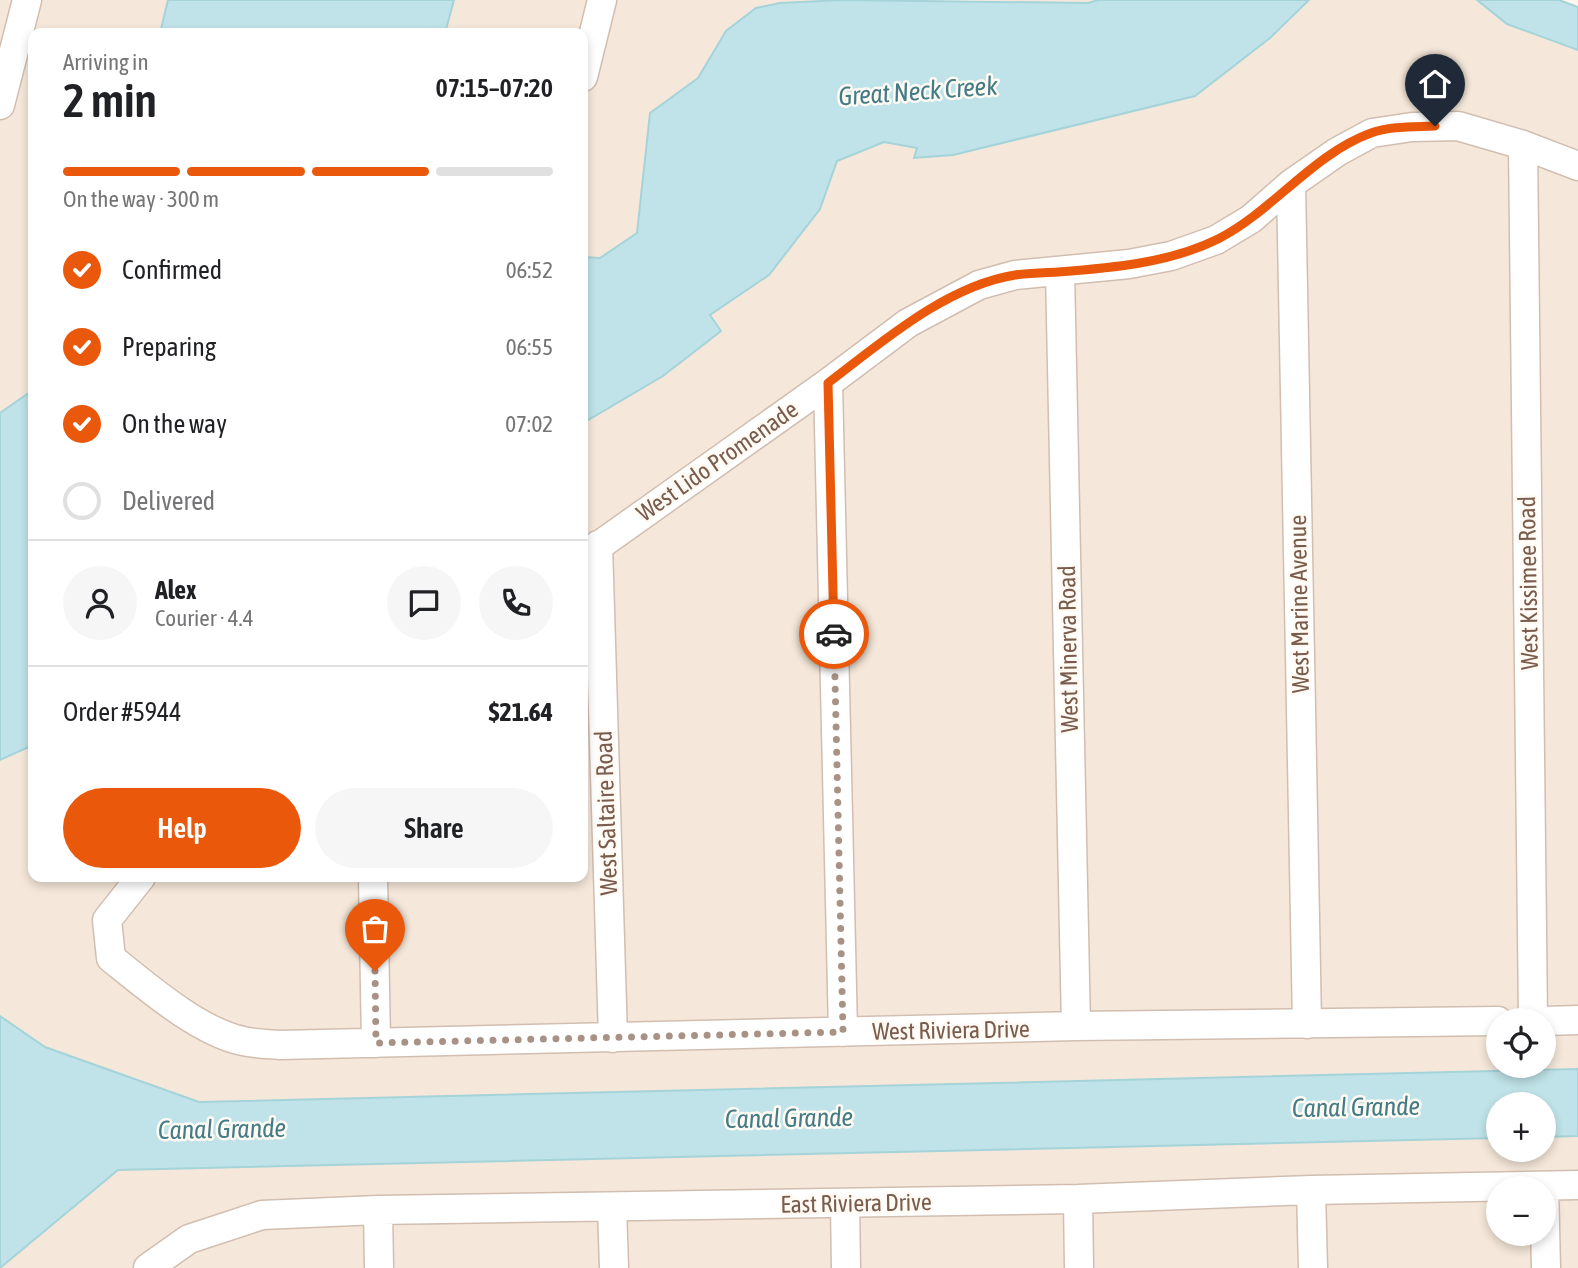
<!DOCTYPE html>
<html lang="en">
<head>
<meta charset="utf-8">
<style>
  :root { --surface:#fff; --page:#f6f6f6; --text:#202124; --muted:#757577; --line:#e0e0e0; --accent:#ea580c }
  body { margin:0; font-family:"Asap Condensed",sans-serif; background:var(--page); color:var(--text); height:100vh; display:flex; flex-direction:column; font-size:26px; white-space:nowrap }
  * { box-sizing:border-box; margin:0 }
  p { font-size:23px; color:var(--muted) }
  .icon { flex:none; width:38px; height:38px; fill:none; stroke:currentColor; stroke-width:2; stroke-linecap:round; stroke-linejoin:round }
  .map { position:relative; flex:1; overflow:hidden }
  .drawer { position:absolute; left:28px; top:28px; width:560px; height:854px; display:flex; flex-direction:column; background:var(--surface); border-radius:14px; box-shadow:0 4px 10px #0003 }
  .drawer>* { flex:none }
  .fabs { position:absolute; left:1486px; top:1008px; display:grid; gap:14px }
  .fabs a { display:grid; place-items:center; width:70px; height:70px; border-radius:50%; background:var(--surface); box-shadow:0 4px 10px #0003; font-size:35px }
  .pin { position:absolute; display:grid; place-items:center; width:60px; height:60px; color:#fff; margin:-72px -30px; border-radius:50% 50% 50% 0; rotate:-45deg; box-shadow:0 0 7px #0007 }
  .pin .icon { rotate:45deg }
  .courier { position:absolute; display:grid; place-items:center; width:70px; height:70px; margin:-35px; border:5px solid #ea580c; border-radius:50%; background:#fff; color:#222; box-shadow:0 2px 9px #0007 }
  .overview em { font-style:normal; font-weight:600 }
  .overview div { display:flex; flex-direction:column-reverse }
  .overview { display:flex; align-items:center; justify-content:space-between; height:119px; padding:0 35px }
  h1 { font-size:46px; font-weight:600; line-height:52px }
  .bar { display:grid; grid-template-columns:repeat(4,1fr); gap:10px 7px; align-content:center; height:84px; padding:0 35px }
  .bar i { height:9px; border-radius:5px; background:var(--line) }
  .bar .selected { background:var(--accent) }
  .bar p { grid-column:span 4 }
  .line { display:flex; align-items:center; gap:18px; padding:0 35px; border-top:2px solid var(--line) }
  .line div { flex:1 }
  .round { display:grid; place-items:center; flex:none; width:74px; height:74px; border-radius:37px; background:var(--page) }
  ol { padding:0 35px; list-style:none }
  li { display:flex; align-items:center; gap:21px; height:77px }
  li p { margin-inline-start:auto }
  li .icon { padding:7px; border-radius:50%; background:var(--accent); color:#fff; stroke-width:4 }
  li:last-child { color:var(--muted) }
  li i { width:38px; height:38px; border:4px solid var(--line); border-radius:50% }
  .cta { display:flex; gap:14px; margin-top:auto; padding:14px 35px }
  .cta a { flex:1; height:80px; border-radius:42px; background:var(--accent); color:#fff; font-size:28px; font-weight:600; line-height:80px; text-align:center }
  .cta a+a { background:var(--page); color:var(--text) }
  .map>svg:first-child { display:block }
  .residential { fill:#f5e8da; fill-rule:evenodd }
  .water { fill:#bfe3e8; stroke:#a5d3da; stroke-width:2 }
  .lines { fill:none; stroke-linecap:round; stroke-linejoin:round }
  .minor-casing { stroke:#d1beb0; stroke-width:31 }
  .minor { stroke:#fff; stroke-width:28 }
  .done { stroke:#a89285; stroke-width:7; stroke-dasharray:0 12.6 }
  .route { stroke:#ea580c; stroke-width:9 }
  .labels { text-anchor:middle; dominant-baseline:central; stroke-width:5; stroke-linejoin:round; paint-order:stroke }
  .street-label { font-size:24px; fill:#7a5c4d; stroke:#fffaf3 }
  .water-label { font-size:26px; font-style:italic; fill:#437c86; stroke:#fffaf3 }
</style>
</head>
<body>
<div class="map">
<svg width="1578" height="1268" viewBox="0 0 1578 1268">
  <rect width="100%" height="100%" fill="#fdf6ec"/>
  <path class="residential" d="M0 0H168L160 33H33V390L0 413Z
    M454 0H842L780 3 726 31 698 78 650 113 637 233 599 258 583 257V33H445Z
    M965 0H1098L1088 3Z
    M1309 0H1477L1507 24 1578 50V1069L199 1102 45 1047 0 1016V760L33 745V877H583V423L663 376 721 331 709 315 769 275 820 209 837 161 884 142 917 148 914 158 1195 96 1270 38ZM1498 1020H1544V1066H1498Z
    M1578 1136V1268H0L118 1170 1498 1138V1150H1544V1137ZM1498 1188H1544V1234H1498Z"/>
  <path class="water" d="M168 0H454L445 33H160Z
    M842 0 1088 3 1098 0H1309L1270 38 1195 96 953 155 914 158 917 148 884 142 837 161 820 209 769 275 710 315 721 331 663 376 583 423V257L600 258 637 233 650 113 698 78 726 31 756 8 780 3Z
    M1477 0H1559L1578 7V50L1507 24Z
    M33 390V745L0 760V413Z
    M0 1016 45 1047 199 1102 1578 1069V1136L1544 1137V1104H1498V1138L118 1170 0 1268Z"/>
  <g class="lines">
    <defs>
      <path id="minor" d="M583 77 602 0
        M0 105 27 0
        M1523 145 1533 1020
        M1291 184 1307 1024
        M1060 272 1076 1026
        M828 383 843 1032
        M598 545 613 1038
        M583 557 828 383 908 323 979 285 1015 275 1129 264 1171 256 1216 240 1251 219 1291 184 1337 152 1372 133 1412 127 1458 126 1523 145 1578 166
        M141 877 107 920 111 958C146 986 199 1032 243 1041 255 1044 268 1044 280 1045L1076 1026 1498 1021
        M373 877 376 1043
        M1544 1021 1578 1020
        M1544 1186 1546 1268
        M1311 1190 1313 1268
        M1078 1199 1079 1268
        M845 1203 846 1268
        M612 1207 614 1268
        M378 1210 379 1268
        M148 1268 189 1239 262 1215 378 1210 1078 1199 1311 1190 1578 1185"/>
    </defs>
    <use href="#minor" class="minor-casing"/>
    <use href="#minor" class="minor"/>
  </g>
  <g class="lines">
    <path class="done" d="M375 971 376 1043 843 1032 834 634"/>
    <path class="route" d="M834 634 828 383C882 342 946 286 1015 275 1029 273 1044 273 1058 272 1111 268 1170 263 1218 239 1273 211 1313 154 1371 133 1390 126 1415 127 1435 126"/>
  </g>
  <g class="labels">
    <g class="street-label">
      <text transform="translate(717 461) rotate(-35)">West Lido Promenade</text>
      <text transform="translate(1528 583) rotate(-91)">West Kissimee Road</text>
      <text transform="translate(1299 604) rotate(-91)">West Marine Avenue</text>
      <text transform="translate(1068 649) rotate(-91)">West Minerva Road</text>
      <text transform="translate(606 813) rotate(-92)">West Saltaire Road</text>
      <text transform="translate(951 1030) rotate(-1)">West Riviera Drive</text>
      <text transform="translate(856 1203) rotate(-1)">East Riviera Drive</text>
    </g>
    <g class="water-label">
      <text transform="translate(918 91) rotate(-4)">Great Neck Creek</text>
      <text transform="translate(1356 1107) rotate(-1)">Canal Grande</text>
      <text transform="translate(789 1118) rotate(-1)">Canal Grande</text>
      <text transform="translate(222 1129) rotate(-1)">Canal Grande</text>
    </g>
  </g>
</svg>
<div class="fabs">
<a><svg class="icon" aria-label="locate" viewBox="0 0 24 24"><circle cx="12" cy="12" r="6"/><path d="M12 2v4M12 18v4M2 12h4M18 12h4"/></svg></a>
<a>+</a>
<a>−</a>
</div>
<div class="pin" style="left:375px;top:971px;background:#ea580c"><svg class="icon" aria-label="bag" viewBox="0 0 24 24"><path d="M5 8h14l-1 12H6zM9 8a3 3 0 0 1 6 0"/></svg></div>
<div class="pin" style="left:1435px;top:126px;background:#1f2937"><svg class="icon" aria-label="home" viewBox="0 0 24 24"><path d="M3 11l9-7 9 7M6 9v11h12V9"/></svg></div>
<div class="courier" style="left:834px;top:634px"><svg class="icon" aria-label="car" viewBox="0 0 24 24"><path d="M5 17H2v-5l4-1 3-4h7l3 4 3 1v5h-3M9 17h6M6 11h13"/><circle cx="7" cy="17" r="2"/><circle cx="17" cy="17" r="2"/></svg></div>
<section class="drawer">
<div class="overview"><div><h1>2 min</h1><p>Arriving in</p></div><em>07:15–07:20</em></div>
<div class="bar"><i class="selected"></i><i class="selected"></i><i class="selected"></i><i></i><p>On the way · 300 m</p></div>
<ol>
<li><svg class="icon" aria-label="check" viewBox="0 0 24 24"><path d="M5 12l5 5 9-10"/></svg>Confirmed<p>06:52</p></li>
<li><svg class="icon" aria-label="check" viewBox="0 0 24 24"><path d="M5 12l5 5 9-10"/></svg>Preparing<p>06:55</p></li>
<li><svg class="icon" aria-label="check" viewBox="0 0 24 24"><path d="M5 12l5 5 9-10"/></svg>On the way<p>07:02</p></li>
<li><i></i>Delivered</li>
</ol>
<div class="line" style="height:126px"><a class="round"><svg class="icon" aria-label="person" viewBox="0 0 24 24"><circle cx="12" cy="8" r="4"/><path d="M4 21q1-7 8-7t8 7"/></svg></a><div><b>Alex</b><p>Courier · 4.4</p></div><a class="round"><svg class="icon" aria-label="chat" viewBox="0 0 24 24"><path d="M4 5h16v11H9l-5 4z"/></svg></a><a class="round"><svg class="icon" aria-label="phone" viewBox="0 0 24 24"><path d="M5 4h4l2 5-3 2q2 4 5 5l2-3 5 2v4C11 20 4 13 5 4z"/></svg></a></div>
<div class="line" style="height:91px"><div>Order #5944</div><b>$21.64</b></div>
<div class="cta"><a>Help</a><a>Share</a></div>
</section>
</div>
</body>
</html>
